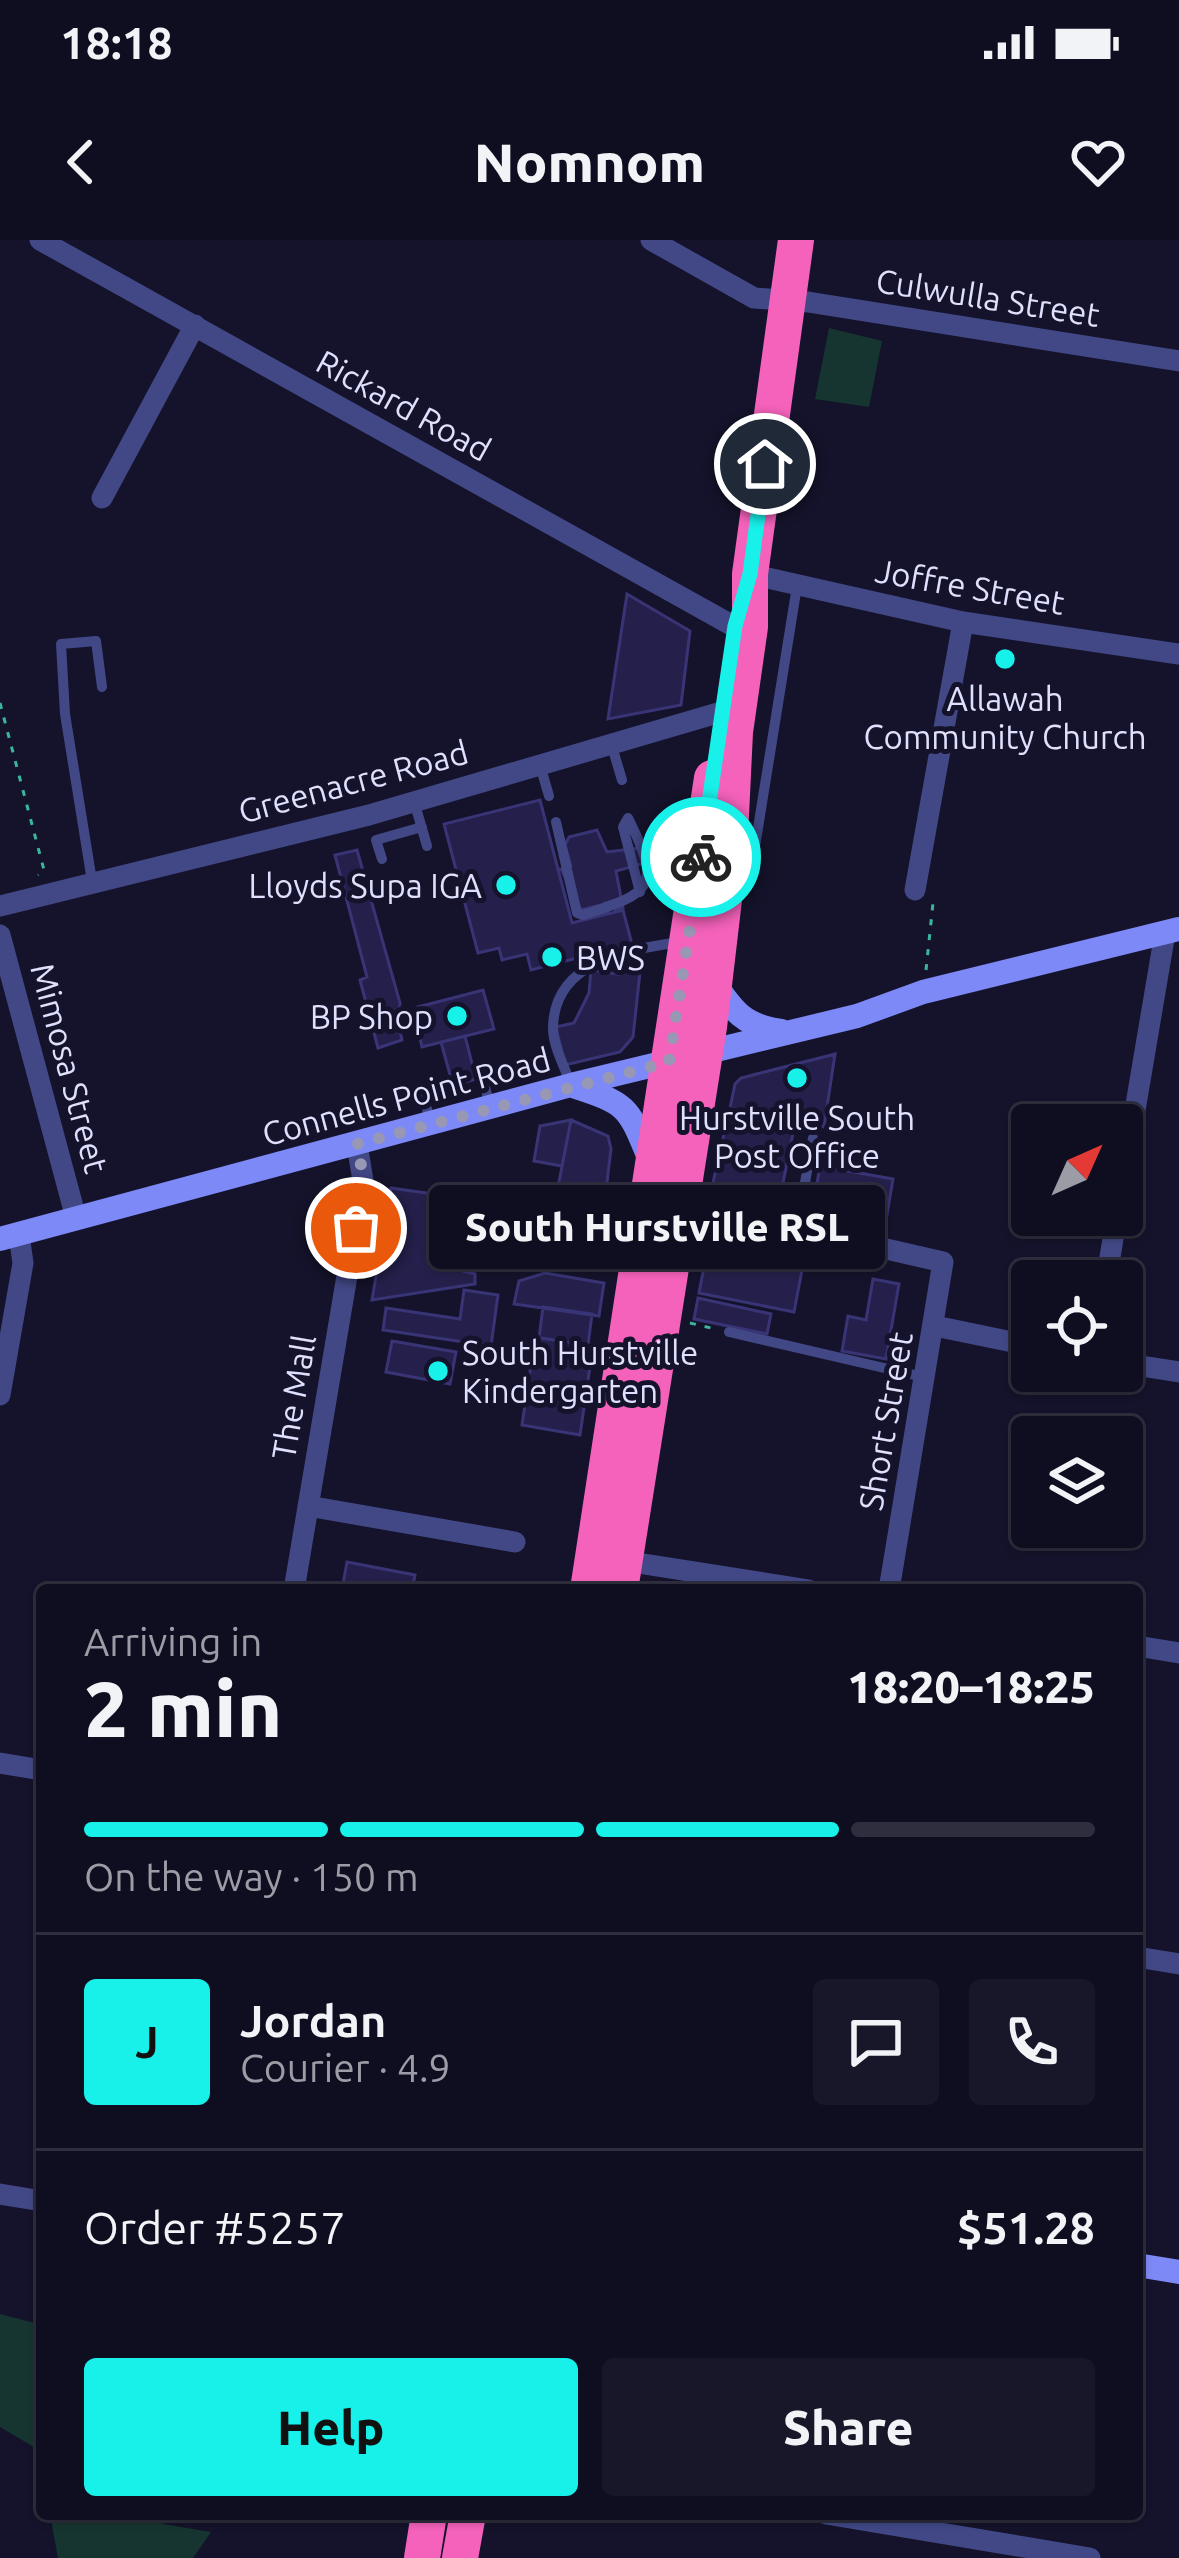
<!DOCTYPE html>
<html lang="en">
<head>
<meta charset="utf-8">
<style>
  :root { --surface:#0f0e20; --page:#181729; --text:#f1f3f6; --muted:#9b9ca5; --line:#2f2e3e; --accent:#18f0ea }
  body { margin:0; font-family:Ubuntu,sans-serif; background:var(--page); color:var(--text); height:100vh; display:flex; flex-direction:column; font-size:45px; white-space:nowrap }
  * { box-sizing:border-box; margin:0 }
  p { font-size:39px; color:var(--muted) }
  .icon { flex:none; width:66px; height:66px; fill:none; stroke:currentColor; stroke-width:2; stroke-linecap:round; stroke-linejoin:round }
  .map { position:relative; flex:1; overflow:hidden }
  .sheet { position:absolute; left:36px; top:1344px; width:1107px; height:936px; display:flex; flex-direction:column; background:var(--surface); border-radius:12px; box-shadow:0 3px 9px #0004,0 0 0 3px var(--line) }
  .sheet>* { flex:none }
  .needle { width:78px; rotate:45deg }
  .buttons { position:absolute; left:1011px; top:864px; display:grid; gap:24px }
  .buttons a { display:grid; place-items:center; width:132px; height:132px; border-radius:12px; background:var(--surface); box-shadow:0 3px 9px #0004,0 0 0 3px var(--line); font-size:60px }
  .pin { position:absolute; display:grid; place-items:center; width:102px; height:102px; color:#fff; margin:-51px; border:6px solid #fff; border-radius:50%; box-shadow:0 3px 12px #0007 }
  .courier { position:absolute; display:grid; place-items:center; width:120px; height:120px; margin:-60px; border:9px solid #18f0ea; border-radius:50%; background:#fff; color:#222; box-shadow:0 3px 15px #0007 }
  .bubble { position:absolute; height:84px; border-radius:12px; background:var(--surface); box-shadow:0 3px 9px #0004,0 0 0 3px var(--line); font-size:39px; font-weight:800; line-height:84px; text-align:center }
  .summary em { font-style:normal; font-weight:800 }
  .summary div { display:flex; flex-direction:column-reverse }
  .summary { display:flex; align-items:center; justify-content:space-between; height:204px; padding:0 48px }
  h1 { font-size:78px; font-weight:800; line-height:90px }
  .bar { display:grid; grid-template-columns:repeat(4,1fr); gap:18px 12px; align-content:center; height:144px; padding:0 48px }
  .bar i { height:15px; border-radius:9px; background:var(--line) }
  .bar .on { background:var(--accent) }
  .bar p { grid-column:span 4 }
  .line { display:flex; align-items:center; gap:30px; padding:0 48px; border-top:3px solid var(--line) }
  .line div { flex:1 }
  .round { display:grid; place-items:center; flex:none; width:126px; height:126px; border-radius:12px; background:var(--page) }
  .primary-button { display:flex; gap:24px; margin-top:auto; padding:24px 48px }
  .primary-button a { flex:1; height:138px; border-radius:12px; background:var(--accent); color:#111; font-size:48px; font-weight:800; line-height:138px; text-align:center }
  .primary-button a+a { background:var(--page); color:var(--text) }
  .status { display:flex; justify-content:space-between; align-items:center; height:84px; padding:0 60px; background:var(--surface); direction:ltr }
  .status svg { height:33px; fill:currentColor }
  header { display:flex; justify-content:space-between; align-items:center; height:156px; padding:0 48px; background:var(--surface); font-size:54px; font-weight:800 }
  .map>svg:first-child { display:block }
  .green { fill:#173530 }
  .building { fill:#24204b; stroke:#393475; stroke-width:3 }
  .lines { fill:none; stroke-linecap:round; stroke-linejoin:round }
  .path { stroke:#3ab69f; stroke-width:3; stroke-dasharray:6 9; stroke-linecap:butt }
  .lane { stroke:#424886; stroke-width:10 }
  .street { stroke:#424886; stroke-width:21 }
  .secondary { stroke:#7d89f6; stroke-width:24 }
  .highway { stroke:#f562bb; stroke-width:36 }
  .done { stroke:#9898b4; stroke-width:12; stroke-dasharray:0 21.6 }
  .route { stroke:#18f0ea; stroke-width:15 }
  .poi-dot { fill:#18f0ea; stroke:#14132b; stroke-width:4.5 }
  .labels { text-anchor:middle; dominant-baseline:central; stroke-width:10; stroke-linejoin:round; paint-order:stroke }
  .street-label { font-size:33px; fill:#dfe0fd; stroke:#14132b }
  .poi-label { font-size:33px; fill:#dfe0fd; stroke:#14132b }
</style>
</head>
<body>
<div class="status"><b>18:18</b><svg viewBox="0 0 49 12"><path d="M0 12V9h3v3zM5 12V6h3v6zM10 12V3h3v9zM15 12V0h3v12zM26 1h20v11H26zM47 4h2v5h-2z"/></svg></div>
<header><svg class="icon" aria-label="back" viewBox="0 0 24 24"><path d="M15 5l-7 7 7 7"/></svg>Nomnom<svg class="icon" aria-label="heart" viewBox="0 0 24 24"><path d="M12 20l-8-8c-3-5 5-10 8-4 3-6 11-1 8 4z"/></svg></header>
<div class="map">
<svg width="1179" height="2318" viewBox="0 0 1179 2318">
  <rect width="100%" height="100%" fill="#14132b"/>
  <path class="green" d="M829 88 882 101 869 167 815 159Z
    M0 2074 42 2085V2227L39 2210 0 2187Z
    M50 2274H164L163 2284 211 2292 193 2318H58Z"/>
  <path class="building" d="M627 354 690 391 681 465 608 479Z
    M540 560 572 683 623 670 632 704 531 730 527 714 502 720 499 708 478 713 444 584Z
    M597 590 607 612 640 608 645 623 616 631 623 668 615 670 612 661 605 663 608 672 598 675 596 666 581 670 561 629 571 626 565 605 569 597Z
    M357 610 400 763 398 781 402 800 378 808 360 740 367 737 335 615Z
    M620 720 641 723 633 797 620 812 565 825 556 787 574 783 589 753 591 730 618 734Z
    M483 750 494 789 422 807 417 785 418 767Z
    M465 796 476 839 453 846 441 802Z
    M835 814 824 887 730 868 735 844 741 838Z
    M730 868 795 883 778 968 712 947Z
    M571 880 608 896 611 909 597 1025 545 1014Z
    M571 880 562 926 534 921 540 886Z
    M820 926 893 939 884 992 811 979Z
    M391 948 483 961 475 1008 445 1006 442 1026 475 1034V1044L372 1060Z
    M711 991 806 1009 794 1072 699 1053Z
    M545 1033 604 1043 599 1076 514 1064 519 1041Z
    M873 1039 899 1044 886 1119 842 1111 848 1076 866 1080Z
    M464 1050 498 1055 491 1106 383 1090 386 1068 460 1079Z
    M698 1058 771 1074 767 1094 694 1079Z
    M543 1067 592 1074 588 1105 539 1098Z
    M535 1097 593 1106 580 1195 522 1185Z
    M392 1101 456 1112 450 1144 386 1132Z
    M347 1322 415 1335 412 1350H342Z"/>
  <g class="lines">
    <path class="path" d="M0 463 44 630 38 635
      M926 730 933 663
      M690 1083 715 1089"/>
    <path class="lane" d="M611 503 622 540
      M540 525 549 556
      M414 561 427 606
      M628 578 623 587 640 652
      M556 582 577 673 583 675C651 653 663 648 628 578
      M382 619 376 600 422 587
      M92 641 65 474 61 404 96 401 102 447
      M739 641 753 619 797 346
      M570 842C564 826 553 805 553 789 553 721 627 710 680 702
      M484 843 490 866
      M424 858 431 884
      M797 987 813 898
      M729 1092 923 1137"/>
    <path class="street" d="M40 0 735 387
      M651 0 754 58 808 62 1179 121
      M102 258 195 85
      M750 334 963 382 1179 414
      M915 650 963 382
      M0 666 369 575 721 472
      M0 695 76 978
      M1122 947 1165 693
      M681 962 943 1022 889 1350
      M1106 1041 1117 975
      M935 1086 1032 1106
      M1122 1123 1179 1132
      M0 1155 23 1023 19 995
      M308 1266 515 1302
      M625 1321 809 1350
      M294 1350 363 941 357 904
      M1137 1406 1179 1413
      M0 1523 42 1530
      M1137 1717 1179 1724
      M0 1954 42 1961
      M826 2274 1090 2318"/>
    <path class="secondary" d="M713 741C733 771 744 786 781 791
      M573 846C629 864 628 867 650 920
      M0 999 571 845 857 776 923 752 1179 689
      M1137 2025 1179 2032"/>
    <path class="highway" d="M588 1350 712 538
      M620 1350 709 787 729 617 735 492 750 387V334L796 0
      M422 2318 429 2274
      M460 2318 468 2274"/>
  </g>
  <g class="lines">
    <path class="done" d="M356 988 364 941 357 904 669 822 701 617"/>
    <path class="route" d="M701 617 735 386 750 334 765 224"/>
  </g>
  <g class="poi-dot">
    <circle cx="1005" cy="419" r="12"/>
    <circle cx="506" cy="645" r="12"/>
    <circle cx="552" cy="717" r="12"/>
    <circle cx="457" cy="776" r="12"/>
    <circle cx="797" cy="838" r="12"/>
    <circle cx="438" cy="1131" r="12"/>
  </g>
  <g class="labels">
    <g class="street-label">
      <text transform="translate(988 57) rotate(9)">Culwulla Street</text>
      <text transform="translate(404 165) rotate(29)">Rickard Road</text>
      <text transform="translate(970 346) rotate(10)">Joffre Street</text>
      <text transform="translate(353 541) rotate(-15)">Greenacre Road</text>
      <text transform="translate(70 828) rotate(75)">Mimosa Street</text>
      <text transform="translate(406 856) rotate(-15)">Connells Point Road</text>
      <text transform="translate(293 1157) rotate(-80)">The Mall</text>
      <text transform="translate(885 1181) rotate(-80)">Short Street</text>
    </g>
    <g class="poi-label">
      <text x="1005" y="458">Allawah<tspan x="1005" dy="38">Community Church</tspan></text>
      <text x="482" y="645" text-anchor="end">Lloyds Supa IGA</text>
      <text x="576" y="717" text-anchor="start">BWS</text>
      <text x="433" y="776" text-anchor="end">BP Shop</text>
      <text x="797" y="877">Hurstville South<tspan x="797" dy="38">Post Office</tspan></text>
      <text x="462" y="1112" text-anchor="start">South Hurstville<tspan x="462" dy="38">Kindergarten</tspan></text>
    </g>
  </g>
</svg>
<div class="buttons">
<a><svg class="needle" viewBox="-14 -14 28 28"><path d="M0-13l5 13h-10z" fill="#e53935"/><path d="M0 13l5-13h-10z" fill="#9b9ca5"/></svg></a>
<a><svg class="icon" aria-label="locate" viewBox="0 0 24 24"><circle cx="12" cy="12" r="6"/><path d="M12 2v4M12 18v4M2 12h4M18 12h4"/></svg></a>
<a><svg class="icon" aria-label="layers" viewBox="0 0 24 24"><path d="M12 4l9 5-9 5-9-5zM3 14l9 5 9-5"/></svg></a>
</div>
<div class="pin" style="left:356px;top:988px;background:#ea580c"><svg class="icon" aria-label="bag" viewBox="0 0 24 24"><path d="M5 8h14l-1 12H6zM9 8a3 3 0 0 1 6 0"/></svg></div>
<div class="pin" style="left:765px;top:224px;background:#1f2937"><svg class="icon" aria-label="home" viewBox="0 0 24 24"><path d="M3 11l9-7 9 7M6 9v11h12V9"/></svg></div>
<div class="courier" style="left:701px;top:617px"><svg class="icon" aria-label="bike" viewBox="0 0 24 24"><circle cx="6" cy="16" r="4"/><circle cx="18" cy="16" r="4"/><path d="M6 16l4-8h5l3 8M10 8l3 8H6M13 5h3"/></svg></div>
<div class="bubble" style="left:429px;top:945px;width:456px">South Hurstville RSL</div>
<section class="sheet">
<div class="summary"><div><h1>2 min</h1><p>Arriving in</p></div><em>18:20–18:25</em></div>
<div class="bar"><i class="on"></i><i class="on"></i><i class="on"></i><i></i><p>On the way · 150 m</p></div>
<div class="line" style="height:216px"><b class="round" style="background:var(--accent);color:#111">J</b><div><b>Jordan</b><p>Courier · 4.9</p></div><a class="round"><svg class="icon" aria-label="chat" viewBox="0 0 24 24"><path d="M4 5h16v11H9l-5 4z"/></svg></a><a class="round"><svg class="icon" aria-label="phone" viewBox="0 0 24 24"><path d="M5 4h4l2 5-3 2q2 4 5 5l2-3 5 2v4C11 20 4 13 5 4z"/></svg></a></div>
<div class="line" style="height:156px"><div>Order #5257</div><b>$51.28</b></div>
<div class="primary-button"><a>Help</a><a>Share</a></div>
</section>
</div>
</body>
</html>
